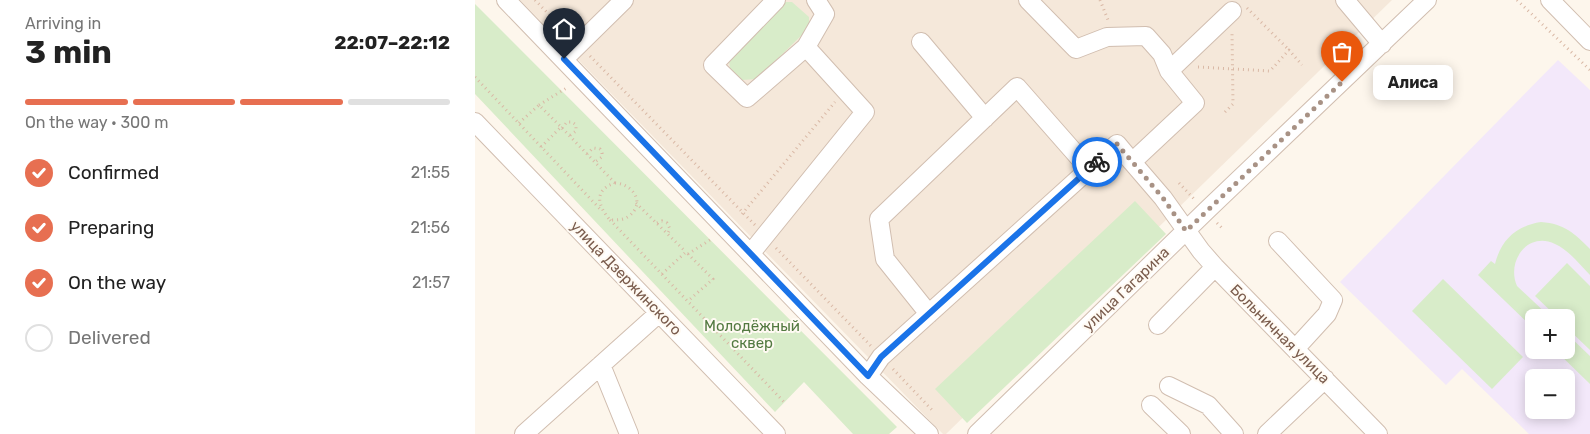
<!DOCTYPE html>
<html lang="en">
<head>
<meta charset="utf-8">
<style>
  :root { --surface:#fff; --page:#f6f6f6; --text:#222; --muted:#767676; --line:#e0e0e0; --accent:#e76f51 }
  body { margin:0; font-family:Rubik,sans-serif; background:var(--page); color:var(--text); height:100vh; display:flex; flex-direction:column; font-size:19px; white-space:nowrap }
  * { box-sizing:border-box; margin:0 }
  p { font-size:16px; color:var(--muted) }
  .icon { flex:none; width:28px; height:28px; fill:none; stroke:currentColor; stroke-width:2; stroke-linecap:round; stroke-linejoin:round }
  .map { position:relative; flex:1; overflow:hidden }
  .details { display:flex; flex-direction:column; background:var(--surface); width:475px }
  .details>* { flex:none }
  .buttons { position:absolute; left:1050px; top:309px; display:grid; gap:10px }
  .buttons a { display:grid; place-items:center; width:50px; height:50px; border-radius:8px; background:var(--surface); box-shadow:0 2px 12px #0003; font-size:25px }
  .pin { position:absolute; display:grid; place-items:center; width:42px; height:42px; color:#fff; margin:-51px -21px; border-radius:50% 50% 50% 0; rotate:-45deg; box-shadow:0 0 5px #0007 }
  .pin .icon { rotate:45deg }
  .courier { position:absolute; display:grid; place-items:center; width:50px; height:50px; margin:-25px; border:4px solid #1a73e8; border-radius:50%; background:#fff; color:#222; box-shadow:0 1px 6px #0007 }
  .bubble { position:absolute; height:35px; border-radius:8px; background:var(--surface); box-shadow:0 2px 12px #0003; font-size:16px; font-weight:700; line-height:35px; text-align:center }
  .overview em { font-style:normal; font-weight:700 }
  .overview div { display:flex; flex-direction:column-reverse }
  .overview { display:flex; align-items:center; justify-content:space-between; height:85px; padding:0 25px }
  h1 { font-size:32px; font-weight:700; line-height:38px }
  .bar { display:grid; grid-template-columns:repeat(4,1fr); gap:8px 5px; align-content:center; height:60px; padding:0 25px }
  .bar i { height:6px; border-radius:4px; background:var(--line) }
  .bar .on { background:var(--accent) }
  .bar p { grid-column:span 4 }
  ol { padding:0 25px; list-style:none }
  li { display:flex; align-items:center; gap:15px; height:55px }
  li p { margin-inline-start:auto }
  li .icon { padding:5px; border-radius:50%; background:var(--accent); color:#fff; stroke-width:4 }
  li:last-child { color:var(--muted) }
  li i { width:28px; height:28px; border:2px solid var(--line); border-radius:50% }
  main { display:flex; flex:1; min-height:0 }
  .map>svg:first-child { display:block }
  .residential { fill:#f5e8da }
  .education { fill:#f3e8fa; fill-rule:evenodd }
  .green { fill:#d8ecc9 }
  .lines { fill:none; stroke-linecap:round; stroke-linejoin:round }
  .minor-casing { stroke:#d1beb0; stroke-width:20 }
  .path { stroke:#d9b8a5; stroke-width:3; stroke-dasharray:1 4; stroke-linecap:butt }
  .minor { stroke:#fff; stroke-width:18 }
  .done { stroke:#a89285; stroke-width:5; stroke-dasharray:0 9 }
  .route { stroke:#1a73e8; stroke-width:6 }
  .labels { text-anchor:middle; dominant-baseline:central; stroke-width:4; stroke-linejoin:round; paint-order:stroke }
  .street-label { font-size:15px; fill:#7a5c4d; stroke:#fffaf3 }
  .park-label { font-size:15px; fill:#537a41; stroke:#fffaf3 }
</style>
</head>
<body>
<main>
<section class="details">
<div class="overview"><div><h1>3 min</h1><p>Arriving in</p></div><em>22:07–22:12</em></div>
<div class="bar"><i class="on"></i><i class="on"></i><i class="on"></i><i></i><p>On the way · 300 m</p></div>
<ol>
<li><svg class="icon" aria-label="check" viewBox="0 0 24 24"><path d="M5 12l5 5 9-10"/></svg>Confirmed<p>21:55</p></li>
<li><svg class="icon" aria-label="check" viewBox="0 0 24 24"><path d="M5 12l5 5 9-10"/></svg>Preparing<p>21:56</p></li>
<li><svg class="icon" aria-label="check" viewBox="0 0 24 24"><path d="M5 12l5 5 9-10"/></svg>On the way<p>21:57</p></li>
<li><i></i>Delivered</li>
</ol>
</section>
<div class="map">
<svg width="1115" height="434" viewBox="0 0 1115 434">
  <rect width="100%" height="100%" fill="#fdf6ec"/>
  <path class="residential" d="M45 0H917L471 434H468Z"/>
  <path class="education" d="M1083 60 1115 90V434H1054L987 369 971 385 865 282ZM1059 318H1091V350H1059ZM1059 378H1091V410H1059Z"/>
  <path class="green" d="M308 2H317L334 17V28L282 79 267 80 255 69 254 59Z
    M0 4 422 427 414 434H378L329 382 300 412 0 94Z
    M660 201 691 234 492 423 460 389Z
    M1066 222C1090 224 1099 233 1115 249V275C1105 265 1094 250 1080 244 1053 231 1031 261 1042 286L1075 317 1059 318V329L1003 275 1016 261 1020 264C1026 240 1041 226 1066 222Z
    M1092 263 1115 286V350L1091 327V318L1082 317 1060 296Z
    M968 279 1048 357 1017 389 937 311Z
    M1091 333 1115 356V384L1080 350H1091Z"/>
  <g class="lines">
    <defs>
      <path id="minor" d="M31 0 393 376 454 434
        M301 0 238 65 272 98 331 47
        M553 0 601 49 632 37 671 36 687 54 694 71 720 103 657 162 688 198 726 251 740 267 903 434
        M870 0 907 44
        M1075 0 1115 41
        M446 42 510 118
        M89 59 149 0
        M694 71 757 11
        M0 122 301 434
        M803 241 858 300 852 314 820 349
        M276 253 390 112 331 47 350 14 341 0
        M454 314 410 259 404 219 542 87 614 169
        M683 325 740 267
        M126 365 154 434
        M393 376 406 357 642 144 657 162
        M694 386 733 405 759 434
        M676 405 706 434
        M49 434 184 313
        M502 434 731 211 952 0
        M792 434 850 379"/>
    </defs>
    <use href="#minor" class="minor-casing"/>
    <path class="path" d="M60 0 93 34
      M625 0 633 20
      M1042 0 1115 70
      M772 8 814 50
      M115 56 280 225
      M723 67 795 71 814 50 827 65
      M0 77 126 210
      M64 105 93 87
      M750 112 758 104 757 33
      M44 123 64 105 86 127
      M87 128 92 122H97L101 125V131L94 136
      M66 147 86 127 140 183
      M112 154 118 148 125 149 127 153V157L120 162
      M140 183C158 184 171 203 154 216 149 220 142 220 135 220 123 206 118 190 140 183Z
      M704 183 721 201
      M161 203 211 252
      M267 214 360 102
      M135 220 310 403
      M182 223 187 221 192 223 195 229 193 233
      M742 223 748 229
      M301 248 396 346
      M213 254 238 238
      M187 274 211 252 238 279 213 301
      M418 369 457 410"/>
    <use href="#minor" class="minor"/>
  </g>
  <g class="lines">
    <path class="done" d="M622 162 642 144 688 198 711 231 867 82"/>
    <path class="route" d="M89 59 393 376 406 357 622 162"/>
  </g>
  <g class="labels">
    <g class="street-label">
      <text transform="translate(151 278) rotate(46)">улица Дзержинского</text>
      <text transform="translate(651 289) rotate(-44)">улица Гагарина</text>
      <text transform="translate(805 334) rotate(45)">Больничная улица</text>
    </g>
    <g class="park-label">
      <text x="277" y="326">Молодёжный<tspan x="277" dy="17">сквер</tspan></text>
    </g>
  </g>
</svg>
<div class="buttons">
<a>+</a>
<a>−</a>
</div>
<div class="pin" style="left:867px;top:82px;background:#ea580c"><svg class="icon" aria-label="bag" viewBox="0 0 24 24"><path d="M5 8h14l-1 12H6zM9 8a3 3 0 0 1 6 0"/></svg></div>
<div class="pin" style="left:89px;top:59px;background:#1f2937"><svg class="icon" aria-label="home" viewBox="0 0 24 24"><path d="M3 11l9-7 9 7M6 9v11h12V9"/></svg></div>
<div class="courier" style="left:622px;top:162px"><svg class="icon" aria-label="bike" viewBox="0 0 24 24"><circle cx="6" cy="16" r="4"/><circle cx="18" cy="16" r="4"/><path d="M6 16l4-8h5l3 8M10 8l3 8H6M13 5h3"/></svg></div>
<div class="bubble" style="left:898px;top:65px;width:80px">Алиса</div>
</div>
</main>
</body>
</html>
